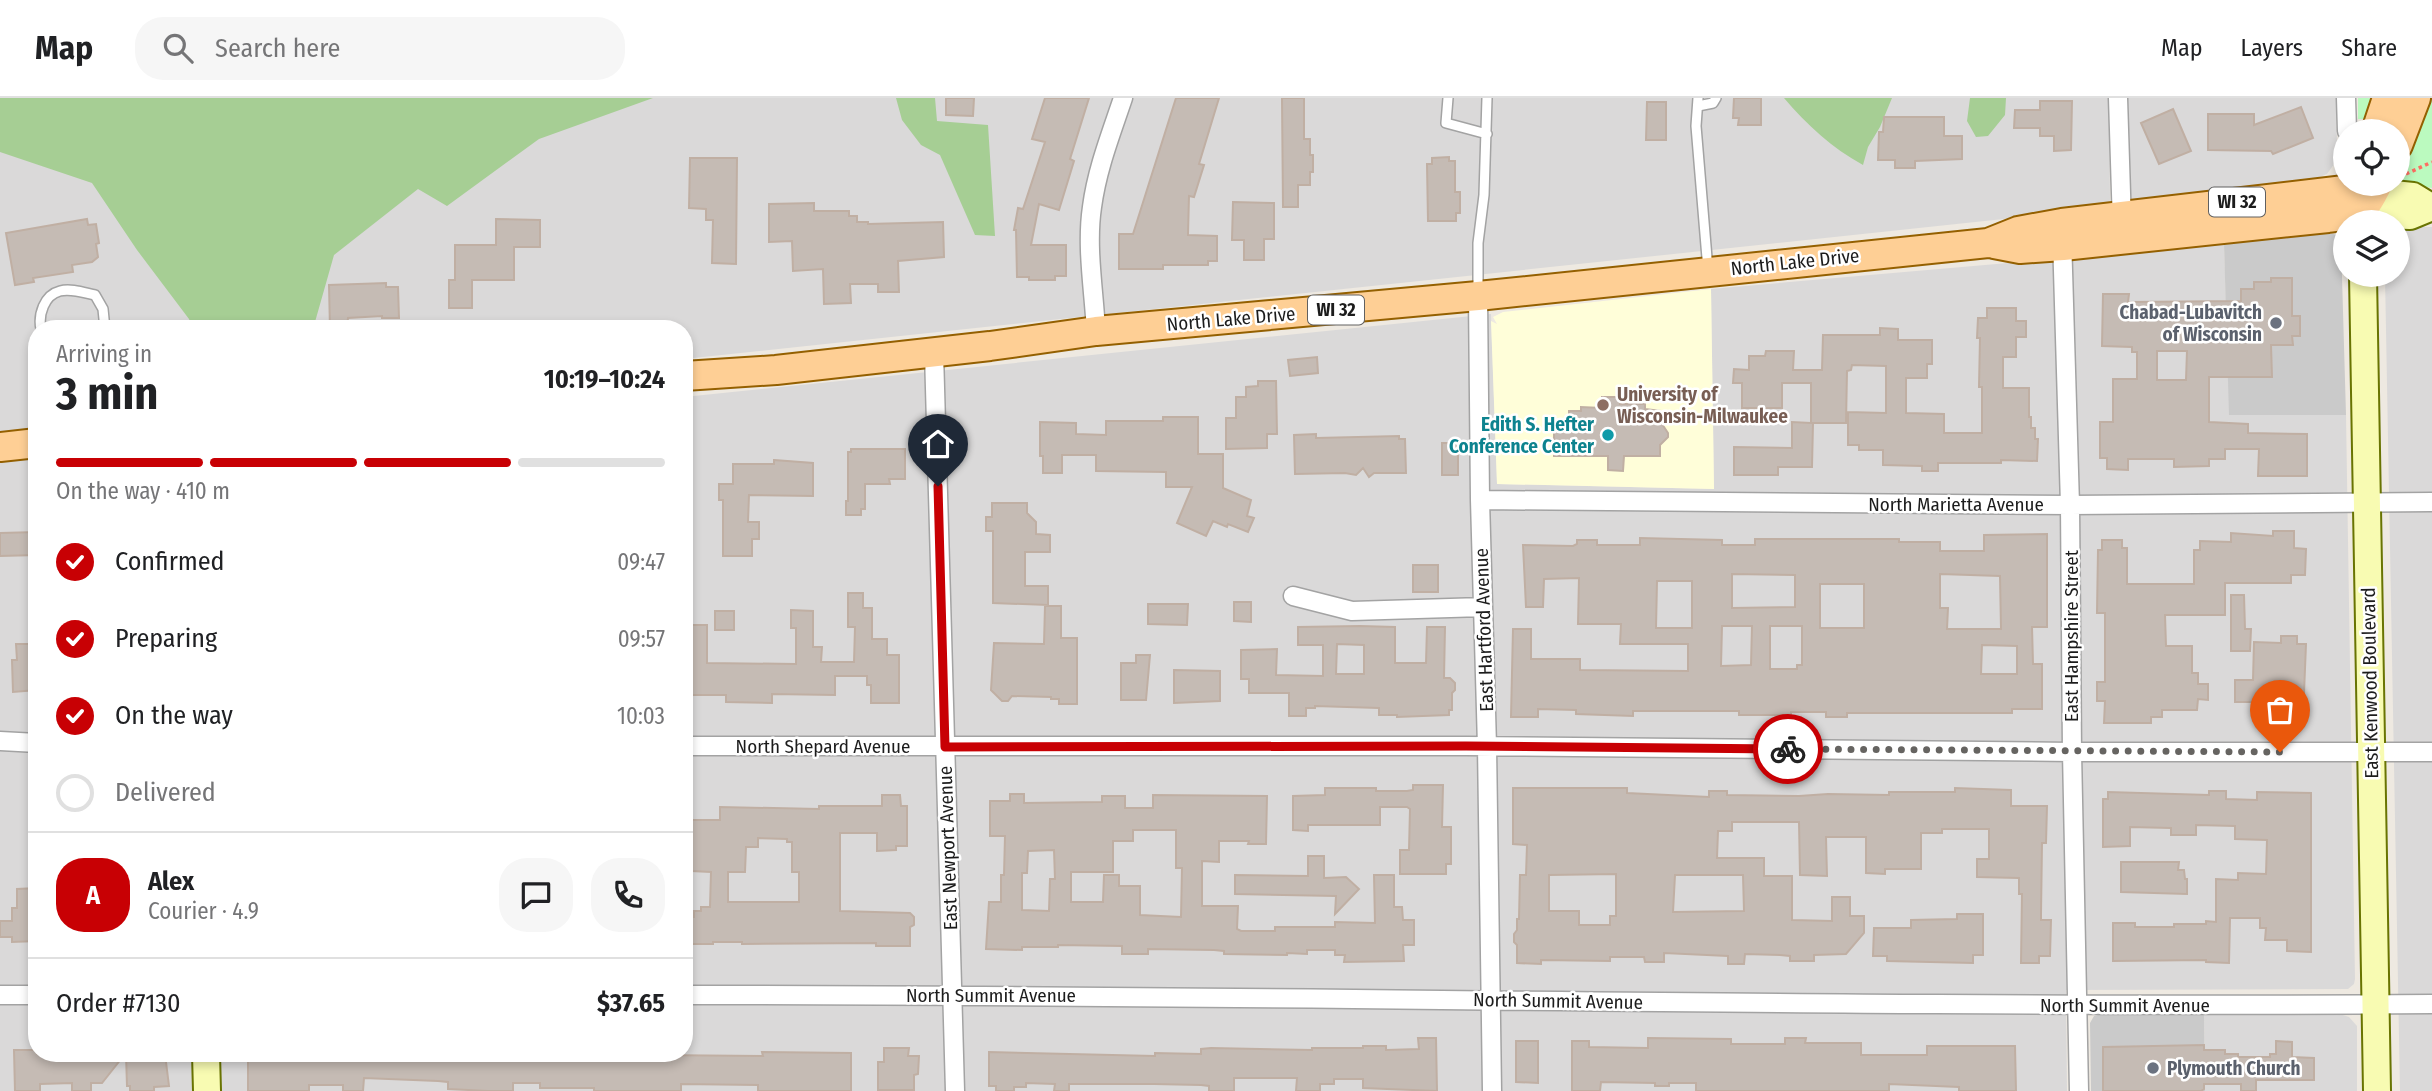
<!DOCTYPE html>
<html lang="en">
<head>
<meta charset="utf-8">
<style>
  :root { --surface:#fff; --page:#f6f6f6; --text:#202124; --muted:#757577; --line:#e0e0e0; --accent:#c80004 }
  body { margin:0; font-family:"Fira Sans Condensed",sans-serif; background:var(--page); color:var(--text); height:100vh; display:flex; flex-direction:column; font-size:26px; white-space:nowrap }
  * { box-sizing:border-box; margin:0 }
  p { font-size:23px; color:var(--muted) }
  .icon { flex:none; width:38px; height:38px; fill:none; stroke:currentColor; stroke-width:2; stroke-linecap:round; stroke-linejoin:round }
  .map { position:relative; flex:1; overflow:hidden }
  .drawer { position:absolute; left:28px; top:222px; width:665px; height:742px; display:flex; flex-direction:column; background:var(--surface); border-radius:28px; box-shadow:0 4px 10px #0003 }
  .drawer>* { flex:none }
  .tools { position:absolute; left:2333px; top:21px; display:grid; gap:14px }
  .tools a { display:grid; place-items:center; width:77px; height:77px; border-radius:50%; background:var(--surface); box-shadow:0 4px 10px #0003; font-size:35px }
  .pin { position:absolute; display:grid; place-items:center; width:60px; height:60px; color:#fff; margin:-72px -30px; border-radius:50% 50% 50% 0; rotate:-45deg; box-shadow:0 0 7px #0007 }
  .pin .icon { rotate:45deg }
  .courier { position:absolute; display:grid; place-items:center; width:70px; height:70px; margin:-35px; border:5px solid #c80004; border-radius:50%; background:#fff; color:#222; box-shadow:0 2px 9px #0007 }
  .head em { font-style:normal; font-weight:700 }
  .head div { display:flex; flex-direction:column-reverse }
  .head { display:flex; align-items:center; justify-content:space-between; height:119px; padding:0 28px }
  h1 { font-size:46px; font-weight:700; line-height:52px }
  .bar { display:grid; grid-template-columns:repeat(4,1fr); gap:10px 7px; align-content:center; height:84px; padding:0 28px }
  .bar i { height:9px; border-radius:5px; background:var(--line) }
  .bar .selected { background:var(--accent) }
  .bar p { grid-column:span 4 }
  .line { display:flex; align-items:center; gap:18px; padding:0 28px; border-top:2px solid var(--line) }
  .line div { flex:1 }
  .round { display:grid; place-items:center; flex:none; width:74px; height:74px; border-radius:28px; background:var(--page) }
  ol { padding:0 28px; list-style:none }
  li { display:flex; align-items:center; gap:21px; height:77px }
  li p { margin-inline-start:auto }
  li .icon { padding:7px; border-radius:50%; background:var(--accent); color:#fff; stroke-width:4 }
  li:last-child { color:var(--muted) }
  li i { width:38px; height:38px; border:4px solid var(--line); border-radius:50% }
  header { display:flex; align-items:center; gap:42px; box-sizing:border-box; height:98px; padding:0 35px; background:var(--surface); border-bottom:2px solid var(--line) }
  header strong { font-size:33px }
  nav { display:flex; gap:38px; margin-inline-start:auto; font-size:24px }
  .search { width:490px; height:63px; background:var(--page); display:flex; align-items:center; gap:18px; box-sizing:border-box; padding:0 24px; border-radius:28px; color:var(--muted); font-size:26px }
  .map>svg:first-child { display:block }
  .residential { fill:#dad9d9 }
  .education { fill:#fffed9 }
  .religious { fill:#cacaca }
  .forest { fill:#a6ce94 }
  .park { fill:#bbfabf }
  .building { fill:#c5bbb4; stroke:#c0afa3; stroke-width:2; fill-rule:evenodd }
  .lines { fill:none; stroke-linecap:round; stroke-linejoin:round }
  .lane-casing { stroke:#a3a3a3; stroke-width:12 }
  .street-casing { stroke:#a3a3a3; stroke-width:21 }
  .secondary-casing { stroke:#697402; stroke-width:30 }
  .primary-casing { stroke:#946000; stroke-width:32 }
  .path { stroke:#fd6f62; stroke-width:3.5; stroke-dasharray:3.5 3.5; stroke-linecap:butt }
  .lane { stroke:#fff; stroke-width:9 }
  .street { stroke:#fff; stroke-width:18 }
  .secondary { stroke:#f8fbb2; stroke-width:26 }
  .primary { stroke:#fecf95; stroke-width:28 }
  .done { stroke:#666461; stroke-width:7; stroke-dasharray:0 12.6 }
  .route { stroke:#c80004; stroke-width:9 }
  .worship-dot { fill:#6b7280; stroke:#fff; stroke-width:2.5 }
  .education-dot { fill:#8d6e63; stroke:#fff; stroke-width:2.5 }
  .culture-dot { fill:#0f9aa8; stroke:#fff; stroke-width:2.5 }
  .labels { text-anchor:middle; dominant-baseline:central; stroke-width:5; stroke-linejoin:round; paint-order:stroke }
  .shield { fill:#fff; stroke:#606060; stroke-width:2 }
  .shield-label { font-size:18px; font-weight:bold; fill:#1c1c1c }
  .street-label { font-size:19px; fill:#1c1c1c; stroke:#fff }
  .worship-label { font-size:19px; font-weight:bold; fill:#5b616d; stroke:#fff; text-anchor:end }
  .education-label { font-size:19px; font-weight:bold; fill:#785e54; stroke:#fff; text-anchor:start }
  .culture-label { font-size:19px; font-weight:bold; fill:#0d838f; stroke:#fff; text-anchor:end }
</style>
</head>
<body>
<header>
<strong>Map</strong>
<div class="search"><svg class="icon" aria-label="search" viewBox="0 0 24 24"><circle cx="10" cy="10" r="6"/><path d="M15 15l6 6"/></svg>Search here</div>
<nav><a>Map</a><a>Layers</a><a>Share</a></nav>
</header>
<div class="map">
<svg width="2432" height="993" viewBox="0 0 2432 993">
  <rect width="100%" height="100%" fill="#eee9e1"/>
  <path class="residential" d="M0 0H2109L2110 102 2107 110 684 261V231H37V956H209V993H0Z
    M2128 0H2336L2337 46 2334 66 2327 76 2315 81 2133 106 2131 99Z
    M2398 129H2432V993H2400L2385 177H2398Z
    M2224 146 2230 317H2346L2355 881 2354 886 2348 891 2066 892 2067 993H221L220 956H684V299L1491 216 1497 386 1714 391 1711 191Z
    M2204 917H2343L2349 919 2357 928V993H2205Z"/>
  <path class="education" d="M1711 191 1714 391 1497 386 1491 223 1497 226 1493 219 1503 214Z"/>
  <path class="religious" d="M2325 134 2337 137 2341 144 2346 317H2229L2224 146Z
    M2098 917H2204L2205 993H2091L2090 925 2094 918Z"/>
  <path class="forest" d="M0 0H653L539 41 447 108 418 91 334 157 313 231H193L189 221 137 152 92 85 0 54Z
    M896 0H935L937 23 988 27 995 138 975 137 940 57 921 47 902 22Z
    M1784 0H1892L1880 29 1868 49 1863 67C1832 50 1807 27 1784 0Z
    M1970 0H2006L2005 17 1988 38 1976 39 1967 23Z"/>
  <path class="park" d="M2358 0H2432V90L2398 84V33H2366L2363 21H2358Z"/>
  <path class="building" d="M946 0H974L973 18 946 17Z
    M1045 0H1089L1070 61 1074 63 1059 112 1039 106 1031 147H1066V178H1055V182H1029V179H1017L1016 132H1014L1018 110 1023 111 1045 44 1032 41Z
    M1176 0H1219L1199 66 1204 67 1194 99 1189 98 1188 137 1217 138V163H1208V167H1163V171H1119V136H1133Z
    M1282 0H1304V41H1310V57H1313V74H1310V87H1298V109H1283Z
    M1734 0H1761V27H1738L1739 20H1733Z
    M2040 3H2072L2071 52 2054 53V38H2040V30H2014L2015 12H2040Z
    M1647 4H1666V42H1646Z
    M2301 9 2313 40 2273 56 2271 53 2208 52V16H2254V27Z
    M2173 11 2191 53 2159 66 2141 25Z
    M1884 19H1944V38H1962V61L1915 63V70H1895V62H1878L1879 34H1883Z
    M1449 59V63H1455V94H1460V115H1456V123H1428L1427 66H1432V60Z
    M690 60H737L736 166 712 165 713 122H706V111L689 110Z
    M1233 104 1274 105V141H1264V162H1244V142H1232Z
    M814 105V113H849V118H857V124H868V126L943 124 944 159 898 163 899 194H878V186H850L851 205 824 206 823 171 793 173 792 143 769 144V106Z
    M87 121 88 127 96 126 99 145 96 146 98 159 92 164 72 167 73 174 33 180 34 184 15 187 6 135Z
    M496 121 540 122V149H514V182H472V210H449V182H455V147H496Z
    M2271 180H2292V218H2300V238H2292L2293 247H2271L2272 279H2209V324L2248 326V335L2307 336V378H2258L2259 351H2225V361H2209V368L2174 369V361H2128V372L2107 371V360H2100V324H2113V281H2137V254H2132V249L2102 248 2103 196H2129L2128 204 2241 203V191H2254V184H2271ZM2157 253H2187L2186 282H2157Z
    M386 185V189H398L399 220H382V218L348 220 347 231H330L329 187Z
    M1987 210H2016V223H2026V239H2016V259H2003V290H2029V319H2031V330H2035V341H2038L2037 363 2001 362V365H1938V373H1922V368L1883 367V352H1859V347H1848V314L1886 315V268L1852 267 1851 272 1847 273 1846 325H1813L1812 369H1778V377H1734V349L1792 350V324L1811 325V285H1782V310H1742V285H1733L1734 271 1749 272V258H1765L1766 253H1794L1793 272H1822L1823 237H1880V230L1898 231V242H1932V266H1927V280H1906V315L1944 316V335H1982V289H1979L1980 240H1977L1978 220H1987Z
    M1317 259 1318 275 1290 278 1288 262Z
    M1258 283H1276L1277 336H1267V350L1226 351V320H1236V299H1246V289L1258 288Z
    M1602 299H1620V306H1645V311L1660 313V323L1668 335V339L1660 347V358H1624L1623 373 1608 372V358H1554V331H1562V321H1569V313H1581V309L1602 310Z
    M1163 319H1198V356H1223V390L1251 402 1247 418 1254 420 1248 434 1228 426 1227 429 1213 423 1206 438 1177 425 1192 389H1166V374L1096 373V357H1062V375H1043V358H1040V324L1076 325V336L1106 337V323H1163Z
    M1316 336V340L1399 338V341H1405L1406 375H1374L1369 379 1363 370 1356 377 1345 375 1295 376 1294 337Z
    M1442 345H1458V377H1442Z
    M851 351H905V381H889L890 386H865V411H861V417H846V403H848V354H851Z
    M774 362 813 365V398L749 397 748 424H759V441H752V458H723V402H719V386H733V366H774Z
    M992 405H1027V415L1036 424V436L1050 437V454H1025V488H1048V507L993 505V433H986V419H992Z
    M2273 433H2294V450L2306 451 2305 477H2291V485H2225V517H2165L2166 548H2192V575H2198V586H2208V602L2198 601 2197 612H2162V619H2151V625H2104L2105 603H2097V584H2105V515H2097L2098 452H2102V442H2122V450H2127V486H2194V452H2200V443L2231 444V435L2273 438Z
    M37 434V457L0 458V435Z
    M2047 436V529H2032L2033 566H2042V611H2012V615H1847V619H1826V614H1791V617H1739V613H1633V618L1576 616V612L1538 611V619H1511L1513 531H1531V561H1580V572L1688 573V546H1620L1621 526H1578L1579 480 1544 481 1543 509H1526L1523 447 1573 448 1577 446V442H1597V447H1640V440L1722 442V447H1755V441H1899V444H1940V453H1984V437ZM1732 476 1795 477V509L1732 510ZM1940 476 2000 478 2001 531H1947L1948 510H1940ZM1657 483H1692V530H1656ZM1820 486H1864V530H1820ZM1722 528H1752L1751 567 1721 568ZM1770 528H1802V567H1797V571H1770ZM1982 547 2017 548V576H1981Z
    M1413 467H1438V494H1413Z
    M848 495H863V510H872V541H887V557H899V605H871V587H867V578H835V597L772 596V605L726 604V597H684V527H707V565L796 566V530H791V512L813 513V549H822L821 564H854L855 529H848Z
    M2231 497H2244L2245 531H2251L2250 553H2231Z
    M1234 504H1251V524L1234 523Z
    M1148 506H1188L1187 527 1148 526Z
    M1045 508H1061V540H1077V606H1059V601H1051V599L1012 598 1008 603H1002L991 592 994 545 1044 546Z
    M715 513H734V532H715Z
    M1360 528 1395 529V565H1426L1427 529H1445L1444 580H1450L1455 585V592L1452 595V612H1449V617L1397 619V617H1379V610L1315 608V610H1306V618H1289V595H1249V581H1241V552L1277 551 1276 577 1323 578V547H1298V529ZM1337 546 1364 547V576H1336Z
    M2281 538H2297V546H2306L2303 620H2262V604H2235V582H2253L2254 544 2281 545Z
    M16 546H33L34 562 37 561V592L13 594 12 562H17Z
    M1136 557H1150L1146 602H1121V565H1136Z
    M1174 572 1220 573V603L1174 605Z
    M1413 687H1443L1442 729H1451V766H1446V776H1400V752H1409L1410 711 1407 709H1380V727H1308V733L1293 732V698L1325 697V690H1376V693H1407L1413 692Z
    M1513 690H1627V695L1709 699V693H1727V697L1799 698 1828 696 1889 697V694H1955V690L2011 692V708H2047L2046 745H2042L2041 816V822H2051L2050 858H2039V865H2021L2022 796H2019V780L1977 779V761H1989V731H1942V735H1921V771H1885V776L1866 775V739H1826L1827 778 1800 777 1799 724H1732V733H1718L1717 760H1764V778H1792V822L1832 823V799H1850V818H1864V835L1846 856 1814 857V863H1790V858L1780 857 1745 856 1744 866H1728V858L1664 855V864H1645L1644 859H1610V863L1541 862V866L1517 865V847L1514 844V836L1517 832V821H1519L1520 777H1526L1527 747 1513 746ZM1616 776V818H1610V827H1579V813H1549V777ZM1675 777H1743L1744 813 1673 814Z
    M2209 693H2226V701L2257 702V694L2311 695V854L2287 853V842H2265L2266 830H2260V820H2230L2229 865 2206 864V862L2113 863V825H2135V829H2174V826H2206V823L2216 824V781L2238 782V775L2266 776 2267 742 2235 741V728L2196 727V737H2171V730L2130 729V748L2103 749V701H2108V694L2209 697Z
    M1010 696H1024V705L1102 704V698H1125V710H1153V697L1267 698 1266 746H1248L1249 743H1219V764L1202 763V808H1238L1237 831 1241 833H1275V829H1335V824L1375 825 1374 777H1394V809H1402L1403 822H1414V847H1403L1404 863 1344 864 1345 857H1335V852H1307V856L1287 855V857L1224 856V853L1214 852 1148 851V856H1122V848L1058 847V849H1022V852L986 851 989 804H1001V777H1004L1005 738H990V703H1010ZM1133 732H1176V770H1182L1181 819 1140 817V788H1119V777H1104L1103 804H1071V774H1113V743H1133ZM1054 752 1055 781H1050L1049 813 1022 812V775H1027L1028 753Z
    M882 697H900L901 708H907V748H896V752L877 753V735H840V813L910 815 914 819V827L910 829V848H876V845L742 846V844H713V846H684V819H694V813H701V809H710L711 774 692 773V741H684V722H720V709L819 711V708H882ZM758 740 787 741V744H792V774H799V804H728V774H745L746 749H758Z
    M1308 758H1324V780L1346 779 1359 791 1335 816 1336 798 1235 796V777L1308 778Z
    M2121 764H2179L2178 772H2184L2185 781H2187V796L2121 794Z
    M37 790V843L12 844V839H0V823H12V810H17V791Z
    M1957 816H1983V857H1973V865L1887 863V858H1873L1874 830H1911V822L1957 821Z
    M1418 940H1436L1437 993 1363 990V981H1334V986H1320V993H1296L1297 980H1234V993H1209V988L1201 987 1154 986H1069V993H1054L1055 986 1026 985V989H1014V993H996V988H989V954L1155 958V955L1201 956V951L1211 950 1312 952V950H1363V948H1386V952L1419 951Z
    M1648 940 1731 941V946H1785V940H1806L1805 945H1861V957H1927V948H2015L2016 993H1959V989L1889 986V993H1696V985H1669V988H1655V985L1601 984 1600 993H1572V943H1589V949L1648 950Z
    M1516 943H1538V985L1516 984Z
    M2276 943 2292 944V959L2314 960V982H2256V993H2241V986H2204V991L2201 993H2103V949L2204 947V952H2225V956H2238V959H2270V956H2276Z
    M884 950H909L908 958H919L918 976 914 977V992H878V964H884Z
    M14 952H37V956H125L102 985H91V993H72V985L40 986V993H15Z
    M762 954 851 955V993H758V987L681 986V993H594V990H540V985H513V993H488L448 991V984L438 983 364 980 363 993H343V987H309V993H248V956H505V960H540V956L763 958Z
    M126 956H165L169 988 154 989V993H130V988H127Z"/>
  <g class="lines">
    <defs>
      <path id="lane" d="M1448 0 1446 25 1487 36
        M1698 0 1696 28 1708 172
        M1698 8 1713 5 1716 0
        M1478 193V145L1484 97 1487 0
        M41 231C38 217 44 197 60 193 71 190 85 195 95 197L103 211 105 231"/>
      <path id="street" d="M2118 0 2122 127
        M2346 0 2347 33
        M2062 139 2070 407 2072 654 2079 993
        M1478 198 1480 402 1487 648 1492 993
        M1096 233C1094 193 1086 149 1092 109 1097 71 1111 36 1123 0
        M934 255 955 993
        M1480 402 2070 407 2432 404
        M1293 498 1352 513 1483 509
        M0 643 37 645
        M684 648H1466L2072 654H2432
        M0 897H37
        M684 897C1267 897 1849 910 2432 906"/>
      <path id="secondary" d="M2353 92 2413 98 2431 109
        M2358 116 2410 118 2432 109
        M2363 177 2377 993
        M206 956 207 993"/>
      <path id="primary" d="M2376 33 2387 0
        M2398 47 2416 0
        M1994 146 2020 151 2063 148 2328 120C2362 115 2362 117 2378 86
        M684 278 776 272 990 248 1096 233 1478 198 1988 145 2018 133 2062 125 2353 91 2355 86
        M0 349 37 345"/>
    </defs>
    <use href="#lane" class="lane-casing"/>
    <use href="#street" class="street-casing"/>
    <use href="#secondary" class="secondary-casing"/>
    <use href="#primary" class="primary-casing"/>
    <path class="path" d="M2406 76 2432 64"/>
    <use href="#lane" class="lane"/>
    <use href="#street" class="street"/>
    <use href="#secondary" class="secondary"/>
    <use href="#primary" class="primary"/>
  </g>
  <g class="lines">
    <path class="done" d="M1788 651 2280 654"/>
    <path class="route" d="M938 388 945 649 1466 648 1788 651"/>
  </g>
  <g class="worship-dot">
    <circle cx="2276" cy="225" r="7"/>
    <circle cx="2153" cy="970" r="7"/>
  </g>
  <circle class="education-dot" cx="1603" cy="307" r="7"/>
  <circle class="culture-dot" cx="1608" cy="337" r="7"/>
  <g class="labels">
    <g class="shield">
      <rect x="2209" y="89.5" width="56" height="29" rx="5"/>
      <rect x="1308" y="197.5" width="56" height="29" rx="5"/>
    </g>
    <g class="shield-label">
      <text x="2237" y="104">WI 32</text>
      <text x="1336" y="212">WI 32</text>
    </g>
    <g class="street-label">
      <text transform="translate(1795 164) rotate(-6)">North Lake Drive</text>
      <text transform="translate(1231 221) rotate(-5)">North Lake Drive</text>
      <text x="1956" y="406">North Marietta Avenue</text>
      <text transform="translate(1484 532) rotate(-92)">East Hartford Avenue</text>
      <text transform="translate(2071 538) rotate(-90)">East Hampshire Street</text>
      <text transform="translate(2370 585) rotate(-91)">East Kenwood Boulevard</text>
      <text x="823" y="648">North Shepard Avenue</text>
      <text transform="translate(948 750) rotate(-92)">East Newport Avenue</text>
      <text x="991" y="897">North Summit Avenue</text>
      <text transform="translate(1558 903) rotate(1)">North Summit Avenue</text>
      <text x="2125" y="907">North Summit Avenue</text>
    </g>
    <g class="worship-label">
      <text x="2262" y="214">Chabad-Lubavitch<tspan x="2262" dy="22">of Wisconsin</tspan></text>
      <text x="2167" y="970" text-anchor="start">Plymouth Church</text>
    </g>
    <g class="education-label">
      <text x="1617" y="296">University of<tspan x="1617" dy="22">Wisconsin-Milwaukee</tspan></text>
    </g>
    <g class="culture-label">
      <text x="1594" y="326">Edith S. Hefter<tspan x="1594" dy="22">Conference Center</tspan></text>
    </g>
  </g>
</svg>
<div class="tools">
<a><svg class="icon" aria-label="locate" viewBox="0 0 24 24"><circle cx="12" cy="12" r="6"/><path d="M12 2v4M12 18v4M2 12h4M18 12h4"/></svg></a>
<a><svg class="icon" aria-label="layers" viewBox="0 0 24 24"><path d="M12 4l9 5-9 5-9-5zM3 14l9 5 9-5"/></svg></a>
</div>
<div class="pin" style="left:2280px;top:654px;background:#ea580c"><svg class="icon" aria-label="bag" viewBox="0 0 24 24"><path d="M5 8h14l-1 12H6zM9 8a3 3 0 0 1 6 0"/></svg></div>
<div class="pin" style="left:938px;top:388px;background:#1f2937"><svg class="icon" aria-label="home" viewBox="0 0 24 24"><path d="M3 11l9-7 9 7M6 9v11h12V9"/></svg></div>
<div class="courier" style="left:1788px;top:651px"><svg class="icon" aria-label="bike" viewBox="0 0 24 24"><circle cx="6" cy="16" r="4"/><circle cx="18" cy="16" r="4"/><path d="M6 16l4-8h5l3 8M10 8l3 8H6M13 5h3"/></svg></div>
<section class="drawer">
<div class="head"><div><h1>3 min</h1><p>Arriving in</p></div><em>10:19–10:24</em></div>
<div class="bar"><i class="selected"></i><i class="selected"></i><i class="selected"></i><i></i><p>On the way · 410 m</p></div>
<ol>
<li><svg class="icon" aria-label="check" viewBox="0 0 24 24"><path d="M5 12l5 5 9-10"/></svg>Confirmed<p>09:47</p></li>
<li><svg class="icon" aria-label="check" viewBox="0 0 24 24"><path d="M5 12l5 5 9-10"/></svg>Preparing<p>09:57</p></li>
<li><svg class="icon" aria-label="check" viewBox="0 0 24 24"><path d="M5 12l5 5 9-10"/></svg>On the way<p>10:03</p></li>
<li><i></i>Delivered</li>
</ol>
<div class="line" style="height:126px"><b class="round" style="background:var(--accent);color:#fff">A</b><div><b>Alex</b><p>Courier · 4.9</p></div><a class="round"><svg class="icon" aria-label="chat" viewBox="0 0 24 24"><path d="M4 5h16v11H9l-5 4z"/></svg></a><a class="round"><svg class="icon" aria-label="phone" viewBox="0 0 24 24"><path d="M5 4h4l2 5-3 2q2 4 5 5l2-3 5 2v4C11 20 4 13 5 4z"/></svg></a></div>
<div class="line" style="height:91px"><div>Order #7130</div><b>$37.65</b></div>
</section>
</div>
</body>
</html>
